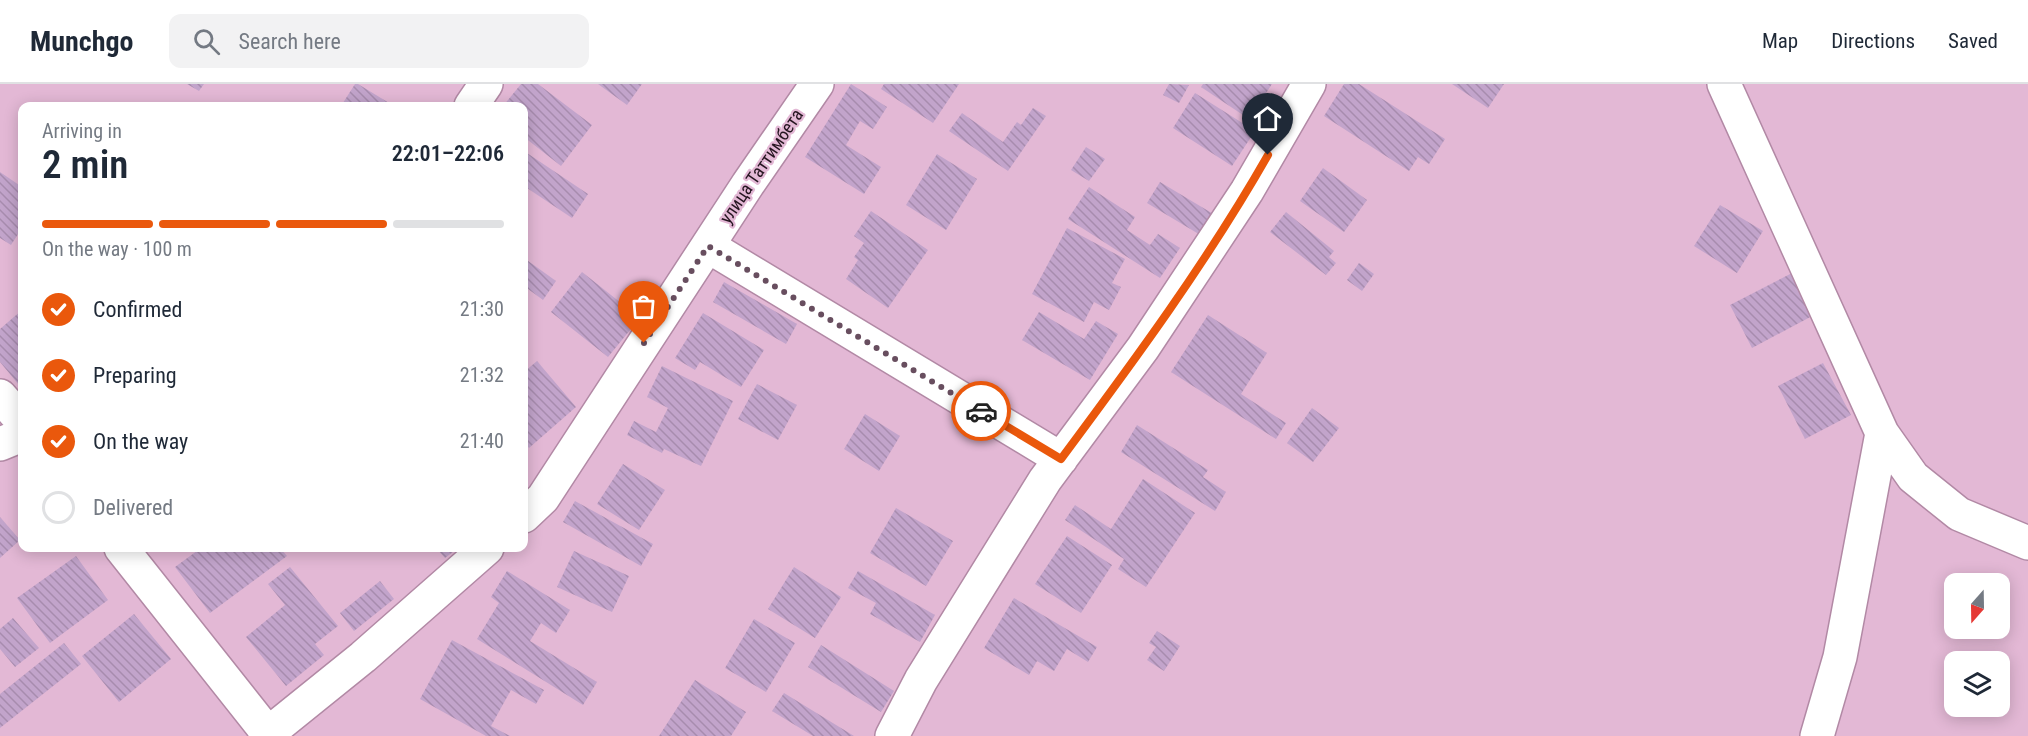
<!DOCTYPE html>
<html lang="en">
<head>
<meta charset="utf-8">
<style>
  :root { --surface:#fff; --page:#f2f2f3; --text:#1f2937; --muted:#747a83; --line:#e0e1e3; --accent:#ea580c }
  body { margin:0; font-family:"Roboto Condensed",sans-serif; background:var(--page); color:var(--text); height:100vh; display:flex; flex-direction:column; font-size:22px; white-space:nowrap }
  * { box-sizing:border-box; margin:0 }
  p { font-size:20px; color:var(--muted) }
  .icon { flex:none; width:33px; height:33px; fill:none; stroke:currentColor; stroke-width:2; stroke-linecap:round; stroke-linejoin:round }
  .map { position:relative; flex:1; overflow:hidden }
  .drawer { position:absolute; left:18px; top:18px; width:510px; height:450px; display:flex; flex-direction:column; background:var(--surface); border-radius:12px; box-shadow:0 3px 15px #0003 }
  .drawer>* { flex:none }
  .needle { width:39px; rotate:200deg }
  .controls { position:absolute; left:1944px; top:489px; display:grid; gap:12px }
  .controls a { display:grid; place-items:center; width:66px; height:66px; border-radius:12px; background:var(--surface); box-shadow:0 3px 15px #0003; font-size:30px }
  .pin { position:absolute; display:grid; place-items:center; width:51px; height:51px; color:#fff; margin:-62px -26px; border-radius:50% 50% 50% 0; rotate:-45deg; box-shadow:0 0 6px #0007 }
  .pin .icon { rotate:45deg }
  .courier { position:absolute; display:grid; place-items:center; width:60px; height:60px; margin:-30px; border:4px solid #ea580c; border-radius:50%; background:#fff; color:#222; box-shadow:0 2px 8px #0007 }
  .head em { font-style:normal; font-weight:600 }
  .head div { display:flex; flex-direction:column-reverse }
  .head { display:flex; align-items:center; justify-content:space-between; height:102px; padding:0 24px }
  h1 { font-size:39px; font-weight:600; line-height:45px }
  .bar { display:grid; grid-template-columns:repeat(4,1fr); gap:9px 6px; align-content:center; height:72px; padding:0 24px }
  .bar i { height:8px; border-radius:4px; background:var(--line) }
  .bar .on { background:var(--accent) }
  .bar p { grid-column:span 4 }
  ol { padding:0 24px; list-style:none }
  li { display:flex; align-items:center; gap:18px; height:66px }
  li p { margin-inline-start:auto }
  li .icon { padding:6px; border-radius:50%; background:var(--accent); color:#fff; stroke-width:4 }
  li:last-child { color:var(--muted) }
  li i { width:33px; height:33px; border:3px solid var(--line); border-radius:50% }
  header { display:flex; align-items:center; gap:36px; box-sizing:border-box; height:84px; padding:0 30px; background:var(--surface); border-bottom:2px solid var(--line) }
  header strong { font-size:28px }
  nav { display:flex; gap:33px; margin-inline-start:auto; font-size:21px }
  .search { width:420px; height:54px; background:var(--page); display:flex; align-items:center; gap:15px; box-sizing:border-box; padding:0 21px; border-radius:12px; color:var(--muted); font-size:22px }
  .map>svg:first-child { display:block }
  .building { fill:url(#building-back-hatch) }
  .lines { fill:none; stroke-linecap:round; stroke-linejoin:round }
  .minor-casing { stroke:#b289a5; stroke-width:36 }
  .minor { stroke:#fff; stroke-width:33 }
  .done { stroke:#684e5f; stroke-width:6; stroke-dasharray:0 10.8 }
  .route { stroke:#ea580c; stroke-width:8 }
  .labels { text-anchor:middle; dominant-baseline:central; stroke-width:4.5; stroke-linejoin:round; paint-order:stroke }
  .street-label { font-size:18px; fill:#251520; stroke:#e3b8d5 }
</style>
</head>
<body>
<header>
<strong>Munchgo</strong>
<div class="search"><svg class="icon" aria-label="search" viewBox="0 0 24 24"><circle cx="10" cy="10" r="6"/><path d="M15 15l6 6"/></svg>Search here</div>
<nav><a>Map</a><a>Directions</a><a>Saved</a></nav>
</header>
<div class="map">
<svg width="2028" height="652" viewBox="0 0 2028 652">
  <defs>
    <pattern id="building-back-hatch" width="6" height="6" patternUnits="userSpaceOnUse" patternTransform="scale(1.5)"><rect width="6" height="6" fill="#c2a4cb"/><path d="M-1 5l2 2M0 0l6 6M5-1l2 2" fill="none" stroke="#a78cae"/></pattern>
  </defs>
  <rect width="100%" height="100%" fill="#e3b8d5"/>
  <path class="building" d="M187 0H204L199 7Z
    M355 0H358L394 22H341Z
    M521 0H538L592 41 561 82 524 53V22H503Z
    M598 0H642L627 21Z
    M851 0 887 23 873 45 860 37 846 61 881 83 864 110 805 73Z
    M884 0H959L933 39 881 5Z
    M1169 0 1189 1 1179 19 1163 11Z
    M1203 0H1272L1249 35 1201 3Z
    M1344 0H1359L1445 55 1429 80 1418 73 1409 87 1324 32Z
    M1452 0H1504L1488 24Z
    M1195 9 1255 47 1232 82 1173 44Z
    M1033 24 1046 32 1008 87 949 47 962 29 1003 58 1017 38 1021 41Z
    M1086 63 1105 75 1089 97 1071 86Z
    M524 67 588 110 572 134 524 102Z
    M937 70 977 95 946 146 906 121Z
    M1323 84 1367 116 1344 148 1300 117Z
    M0 88 22 103V144L11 161 0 154Z
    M1160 98 1215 131 1202 152 1147 119Z
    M1089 103 1135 133 1127 146 1150 161 1158 150 1180 164 1160 194 1068 135Z
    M1720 121 1763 147 1737 189 1694 162Z
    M871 127 928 166 888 224 846 195 858 176 854 173 864 159 854 152Z
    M1286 128 1334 167 1329 173 1336 179 1326 191 1270 148Z
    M1067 144 1125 175 1112 199 1121 203 1109 226 1094 218 1084 238 1032 210Z
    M524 174 556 197 543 216 524 202Z
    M1359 179 1374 190 1362 207 1347 196Z
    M582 188 640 234 608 273 551 228Z
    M1792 189 1814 231 1752 264 1730 221Z
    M724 198 797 240 786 260 713 218Z
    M22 226V299L19 301 0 278V245Z
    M1039 228 1084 255 1096 237 1118 250 1090 296 1022 256Z
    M703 229 764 266 741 303 700 278 695 286 675 274Z
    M1208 231 1267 269 1241 310 1286 339 1276 355 1171 288Z
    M537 277 576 323 529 364 524 358V288Z
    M1823 279 1851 331 1805 355 1778 302Z
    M662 282 733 317 701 382 664 365 662 369 627 351 634 337 656 348 668 324 647 313Z
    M757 300 797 321 778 356 738 335Z
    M1312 324 1339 344 1313 378 1287 359Z
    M865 330 900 352 879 387 844 365Z
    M1137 341 1208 386 1203 393 1226 408 1215 427 1121 368Z
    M623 380 665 406 639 446 597 420Z
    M1143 395 1195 429 1146 503 1118 485 1124 475 1065 436 1075 421 1111 445Z
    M575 417 653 460 641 482 563 438Z
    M896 424 953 457 926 502 870 469Z
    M0 433 20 456 0 474Z
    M1067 452 1112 481 1081 529 1035 500Z
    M201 464H280L287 472 210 529 175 483Z
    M436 464H458L445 474Z
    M574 467 629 492 612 528 557 503Z
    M76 472 108 516 50 559 17 514Z
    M290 483 338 542 315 560 324 571 286 602 246 553 285 521 268 500Z
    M794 483 841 513 815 554 768 525Z
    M507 487 570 526 556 549 541 539 530 557 597 598 583 621 477 555 499 519 491 513Z
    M858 487 935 531 920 558 870 530 876 519 848 504Z
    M380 497 394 515 354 547 340 529Z
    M1014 514 1097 563 1088 578 1067 565 1054 587 1037 577 1029 591 984 564Z
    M134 530 171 575 119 618 82 572Z
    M13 534 39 564 15 583 0 565V545Z
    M754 535 795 559 766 608 725 584Z
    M1157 547 1180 562 1164 587 1147 576 1156 563 1149 559Z
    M452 556 544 606 536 620 511 606 491 642 510 652H486L420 615Z
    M64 559 81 580 0 644V610Z
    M821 561 894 607 881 628 808 583Z
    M695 596 746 628 731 652H659Z
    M784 609 854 652H813L772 627Z"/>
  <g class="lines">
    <defs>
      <path id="minor" d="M1724 0 1882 349 1913 393 1959 430 2028 459
        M471 22 486 0
        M708 162 1061 375
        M0 312 22 337
        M0 360 22 351
        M524 432 543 414 748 100 817 0
        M121 464 270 652
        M265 652 363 573 487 464
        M892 652 921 596 1045 396 1143 264 1247 107 1309 0
        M1817 652 1840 573 1882 349"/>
    </defs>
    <use href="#minor" class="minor-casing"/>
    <use href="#minor" class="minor"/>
  </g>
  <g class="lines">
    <path class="done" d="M644 259 708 162 981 327"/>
    <path class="route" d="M981 327 1061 375C1134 277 1207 178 1268 71"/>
  </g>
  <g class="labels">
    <g class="street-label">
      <text transform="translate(761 82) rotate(-56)">улица Таттимбета</text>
    </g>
  </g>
</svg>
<div class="controls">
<a><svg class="needle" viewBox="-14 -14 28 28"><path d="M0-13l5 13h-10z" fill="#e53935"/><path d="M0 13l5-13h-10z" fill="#747a83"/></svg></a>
<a><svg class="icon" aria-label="layers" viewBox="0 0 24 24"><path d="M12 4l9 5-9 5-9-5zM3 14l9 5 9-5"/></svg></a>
</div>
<div class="pin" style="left:644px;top:259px;background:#ea580c"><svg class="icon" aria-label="bag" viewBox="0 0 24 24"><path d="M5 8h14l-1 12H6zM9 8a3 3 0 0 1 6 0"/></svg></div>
<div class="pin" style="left:1268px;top:71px;background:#1f2937"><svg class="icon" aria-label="home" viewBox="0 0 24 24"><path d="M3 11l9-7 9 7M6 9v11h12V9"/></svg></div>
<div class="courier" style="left:981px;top:327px"><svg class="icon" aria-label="car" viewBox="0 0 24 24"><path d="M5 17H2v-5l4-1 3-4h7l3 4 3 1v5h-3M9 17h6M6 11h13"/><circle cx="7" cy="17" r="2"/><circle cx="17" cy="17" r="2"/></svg></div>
<section class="drawer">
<div class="head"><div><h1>2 min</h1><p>Arriving in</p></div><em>22:01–22:06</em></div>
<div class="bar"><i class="on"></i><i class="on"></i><i class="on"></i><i></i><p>On the way · 100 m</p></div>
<ol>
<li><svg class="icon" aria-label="check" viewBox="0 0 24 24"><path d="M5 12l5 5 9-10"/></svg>Confirmed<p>21:30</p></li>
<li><svg class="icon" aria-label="check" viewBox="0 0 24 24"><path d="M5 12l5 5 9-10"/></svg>Preparing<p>21:32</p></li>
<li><svg class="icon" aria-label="check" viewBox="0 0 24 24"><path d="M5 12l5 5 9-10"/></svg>On the way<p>21:40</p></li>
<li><i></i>Delivered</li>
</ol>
</section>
</div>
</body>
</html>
